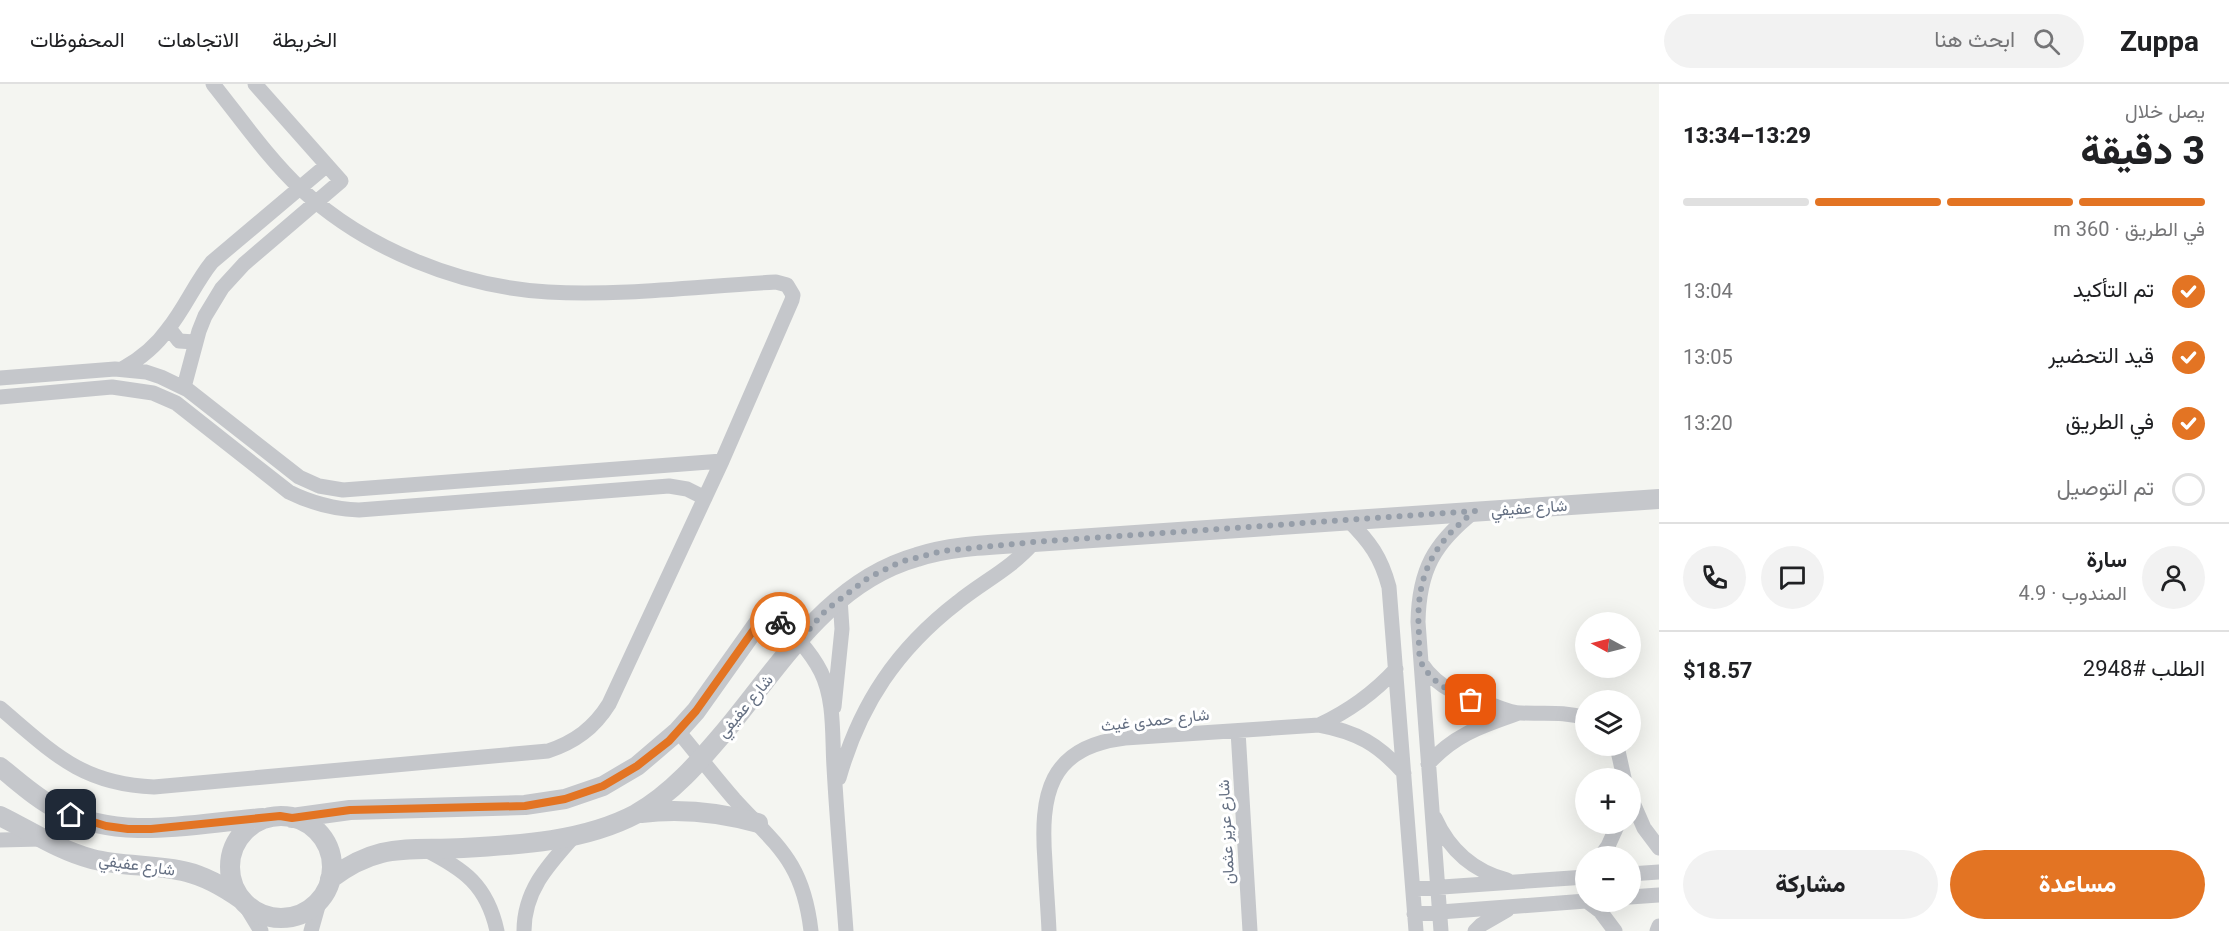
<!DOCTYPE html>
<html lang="ar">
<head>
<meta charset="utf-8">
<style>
  :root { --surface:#fff; --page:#f2f2f2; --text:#202124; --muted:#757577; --line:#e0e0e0; --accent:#e37423 }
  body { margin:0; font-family:Roboto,Vazirmatn,sans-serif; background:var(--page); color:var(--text); direction:rtl; height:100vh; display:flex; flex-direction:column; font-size:22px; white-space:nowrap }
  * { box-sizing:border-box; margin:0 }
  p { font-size:20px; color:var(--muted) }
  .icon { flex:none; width:33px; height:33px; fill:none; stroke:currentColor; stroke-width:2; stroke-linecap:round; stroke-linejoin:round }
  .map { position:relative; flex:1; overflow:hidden; direction:ltr }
  .details { display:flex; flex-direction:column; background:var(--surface); width:570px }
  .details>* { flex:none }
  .needle { width:39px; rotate:277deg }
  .controls { position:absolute; left:1575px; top:528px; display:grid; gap:12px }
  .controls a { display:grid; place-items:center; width:66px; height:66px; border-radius:50%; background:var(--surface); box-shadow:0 6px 24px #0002; font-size:30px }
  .pin { position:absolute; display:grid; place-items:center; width:51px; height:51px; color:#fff; margin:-26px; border-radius:12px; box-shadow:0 3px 9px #0006 }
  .courier { position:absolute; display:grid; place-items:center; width:60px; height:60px; margin:-30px; border:4px solid #e37423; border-radius:50%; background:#fff; color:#222; box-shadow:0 2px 8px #0007 }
  .overview em { font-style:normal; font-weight:800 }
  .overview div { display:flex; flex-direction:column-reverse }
  .overview { display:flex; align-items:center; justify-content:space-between; height:102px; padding:0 24px }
  h1 { font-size:39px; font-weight:800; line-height:45px }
  .bar { display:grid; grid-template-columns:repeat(4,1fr); gap:9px 6px; align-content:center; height:72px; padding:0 24px }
  .bar i { height:8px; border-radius:4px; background:var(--line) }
  .bar .selected { background:var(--accent) }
  .bar p { grid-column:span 4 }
  .line { display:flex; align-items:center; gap:15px; padding:0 24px; border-top:2px solid var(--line) }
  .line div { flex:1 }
  .round { display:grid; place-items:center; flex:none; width:63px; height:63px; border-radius:32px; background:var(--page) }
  ol { padding:0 24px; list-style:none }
  li { display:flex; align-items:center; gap:18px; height:66px }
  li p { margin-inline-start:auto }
  li .icon { padding:6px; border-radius:50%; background:var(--accent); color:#fff; stroke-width:4 }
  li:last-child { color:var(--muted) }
  li i { width:33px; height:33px; border:3px solid var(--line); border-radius:50% }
  .primary-button { display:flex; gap:12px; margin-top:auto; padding:12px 24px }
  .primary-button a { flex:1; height:69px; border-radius:36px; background:var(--accent); color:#fff; font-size:24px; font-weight:800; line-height:69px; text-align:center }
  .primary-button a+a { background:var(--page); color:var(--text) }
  header { display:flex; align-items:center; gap:36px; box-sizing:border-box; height:84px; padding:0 30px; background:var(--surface); border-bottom:2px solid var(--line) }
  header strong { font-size:28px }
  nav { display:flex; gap:33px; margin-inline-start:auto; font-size:21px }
  .search { width:420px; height:54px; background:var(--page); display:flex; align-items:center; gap:15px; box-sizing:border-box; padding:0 21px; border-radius:33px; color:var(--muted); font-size:22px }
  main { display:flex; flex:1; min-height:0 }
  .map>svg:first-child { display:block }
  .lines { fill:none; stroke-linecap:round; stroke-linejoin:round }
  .minor { stroke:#c5c7cb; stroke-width:15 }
  .tertiary { stroke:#c5c7cb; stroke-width:20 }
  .done { stroke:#969ea9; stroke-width:6; stroke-dasharray:0 10.8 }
  .route { stroke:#e37423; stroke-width:8 }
  .labels { text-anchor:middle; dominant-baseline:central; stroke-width:6; stroke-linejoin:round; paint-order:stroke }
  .street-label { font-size:16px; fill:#646f82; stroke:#fff }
</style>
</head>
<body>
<header>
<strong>Zuppa</strong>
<div class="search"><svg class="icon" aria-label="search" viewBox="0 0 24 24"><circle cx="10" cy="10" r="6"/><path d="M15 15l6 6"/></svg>ابحث هنا</div>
<nav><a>الخريطة</a><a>الاتجاهات</a><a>المحفوظات</a></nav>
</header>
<main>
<section class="details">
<div class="overview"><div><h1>3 دقيقة</h1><p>يصل خلال</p></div><em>13:29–13:34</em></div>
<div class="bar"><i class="selected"></i><i class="selected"></i><i class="selected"></i><i></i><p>في الطريق · 360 m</p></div>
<ol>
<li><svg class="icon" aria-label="check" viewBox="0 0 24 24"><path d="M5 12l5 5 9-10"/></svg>تم التأكيد<p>13:04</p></li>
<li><svg class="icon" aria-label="check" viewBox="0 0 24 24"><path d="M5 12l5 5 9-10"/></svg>قيد التحضير<p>13:05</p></li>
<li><svg class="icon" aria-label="check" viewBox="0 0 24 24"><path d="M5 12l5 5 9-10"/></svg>في الطريق<p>13:20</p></li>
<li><i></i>تم التوصيل</li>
</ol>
<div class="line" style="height:108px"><a class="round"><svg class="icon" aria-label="person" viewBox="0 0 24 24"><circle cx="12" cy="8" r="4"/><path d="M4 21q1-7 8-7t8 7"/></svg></a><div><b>سارة</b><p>المندوب · 4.9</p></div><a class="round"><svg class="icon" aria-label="chat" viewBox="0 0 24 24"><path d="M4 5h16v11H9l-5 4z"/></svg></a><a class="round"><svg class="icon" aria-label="phone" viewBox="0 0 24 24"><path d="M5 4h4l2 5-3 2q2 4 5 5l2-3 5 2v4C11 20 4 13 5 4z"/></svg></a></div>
<div class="line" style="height:78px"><div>الطلب #2948</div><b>$18.57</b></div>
<div class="primary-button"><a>مساعدة</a><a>مشاركة</a></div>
</section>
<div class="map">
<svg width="1659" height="847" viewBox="0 0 1659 847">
  <rect width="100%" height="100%" fill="#f4f5f1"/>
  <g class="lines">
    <path class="minor" d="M169 244 179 257 195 258
      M122 285C140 275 156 262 168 245 185 224 195 199 212 178L327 81
      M0 294 115 285 146 288 161 293 188 306 299 393 319 402 343 406 722 377
      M184 303 199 247 205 232 222 204 244 180 341 97 255 0
      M0 313 112 303 153 309 176 319 289 408C311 419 333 425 359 426L669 402 687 405 705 414
      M1348 436C1370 458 1381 473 1389 503L1416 847
      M767 527C787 543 809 564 821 588 835 616 832 653 834 683 837 738 842 792 846 847
      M1421 579C1439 606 1464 614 1495 622 1503 625 1513 629 1521 629 1544 630 1564 627 1586 634
      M834 623 842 545 840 514
      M0 624C52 668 81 700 154 703L548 667C575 658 594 644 609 620L722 377 792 216 793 211 787 201 776 198C700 202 624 212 548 208 460 203 366 165 301 105 268 74 241 35 213 0
      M1319 641C1349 627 1373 610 1396 585
      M678 647C697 670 715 693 734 715 778 763 803 778 811 847
      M1238 647 1250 847
      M1614 662 1618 667 1624 694
      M1428 680C1455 650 1482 642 1519 629
      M839 694C860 620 897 565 958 518 984 497 1012 484 1034 458
      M1630 712 1644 744 1659 764
      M1435 734C1449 765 1473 787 1507 796
      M0 756 41 755
      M424 765C464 785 487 801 497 847
      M1601 772 1608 762 1618 740
      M1630 790 1659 788
      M1413 805 1586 793
      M1630 813 1659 811
      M1588 818 1600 827 1615 847
      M244 819 261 847
      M1414 830 1586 817
      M311 847 320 815
      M524 847C524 806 549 780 575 751
      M1049 847C1048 824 1046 801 1045 778 1040 711 1048 663 1125 654L1319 641C1357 648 1378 660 1404 689
      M1441 847 1418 538C1419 486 1434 459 1475 427
      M1475 847 1481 841 1507 826
      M1657 847 1659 842"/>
    <path class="tertiary" d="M0 683C19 698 37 715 59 726 125 758 194 739 263 734
      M641 729C682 724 719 728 758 739
      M0 732C31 747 58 766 92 775 123 783 156 780 187 788 207 793 224 803 241 815
      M230 783a51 51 0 1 1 102 0a51 51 0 1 1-102 0Z
      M292 734 350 726 525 721 565 715 603 702 637 682 678 647 696 627 767 527
      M330 795C379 758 407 767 463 764 520 761 585 757 636 730 675 708 703 673 731 640 784 575 832 497 917 473 954 461 995 461 1034 458L1659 415"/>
  </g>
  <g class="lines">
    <path class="done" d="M780 538 799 557 826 526 868 494 900 478 942 467 1034 458 1475 427C1431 461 1415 494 1419 550 1419 560 1418 574 1423 582 1434 600 1452 609 1471 616"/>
    <path class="route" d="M71 731 106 742 128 745H151L280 732 292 734 350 726 525 722 565 715 603 702 637 682 669 657 696 627 767 527 780 538"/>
  </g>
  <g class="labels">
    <g class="street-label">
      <text transform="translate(1529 424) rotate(-4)">شارع عفيفي</text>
      <text transform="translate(745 622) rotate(-50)">شارع عفيفي</text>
      <text transform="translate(1155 636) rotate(-6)">شارع حمدى غيث</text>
      <text transform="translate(1226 748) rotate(-93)">شارع عزيز عثمان</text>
      <text transform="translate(137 781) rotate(8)">شارع عفيفي</text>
    </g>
  </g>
</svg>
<div class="controls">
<a><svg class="needle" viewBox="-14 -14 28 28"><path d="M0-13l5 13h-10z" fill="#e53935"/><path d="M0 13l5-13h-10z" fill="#757577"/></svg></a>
<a><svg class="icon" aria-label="layers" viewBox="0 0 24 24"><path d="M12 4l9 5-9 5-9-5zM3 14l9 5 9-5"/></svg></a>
<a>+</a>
<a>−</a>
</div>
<div class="pin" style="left:1471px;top:616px;background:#ea580c"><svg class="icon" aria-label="bag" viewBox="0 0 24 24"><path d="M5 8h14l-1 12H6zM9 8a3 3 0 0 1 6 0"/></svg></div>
<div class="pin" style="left:71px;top:731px;background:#1f2937"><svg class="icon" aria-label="home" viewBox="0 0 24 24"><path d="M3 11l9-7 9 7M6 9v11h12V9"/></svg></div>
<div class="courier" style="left:780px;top:538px"><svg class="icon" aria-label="bike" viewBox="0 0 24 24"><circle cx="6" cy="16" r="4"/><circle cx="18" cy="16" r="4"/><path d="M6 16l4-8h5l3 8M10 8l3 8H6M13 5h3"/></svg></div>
</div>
</main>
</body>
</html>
